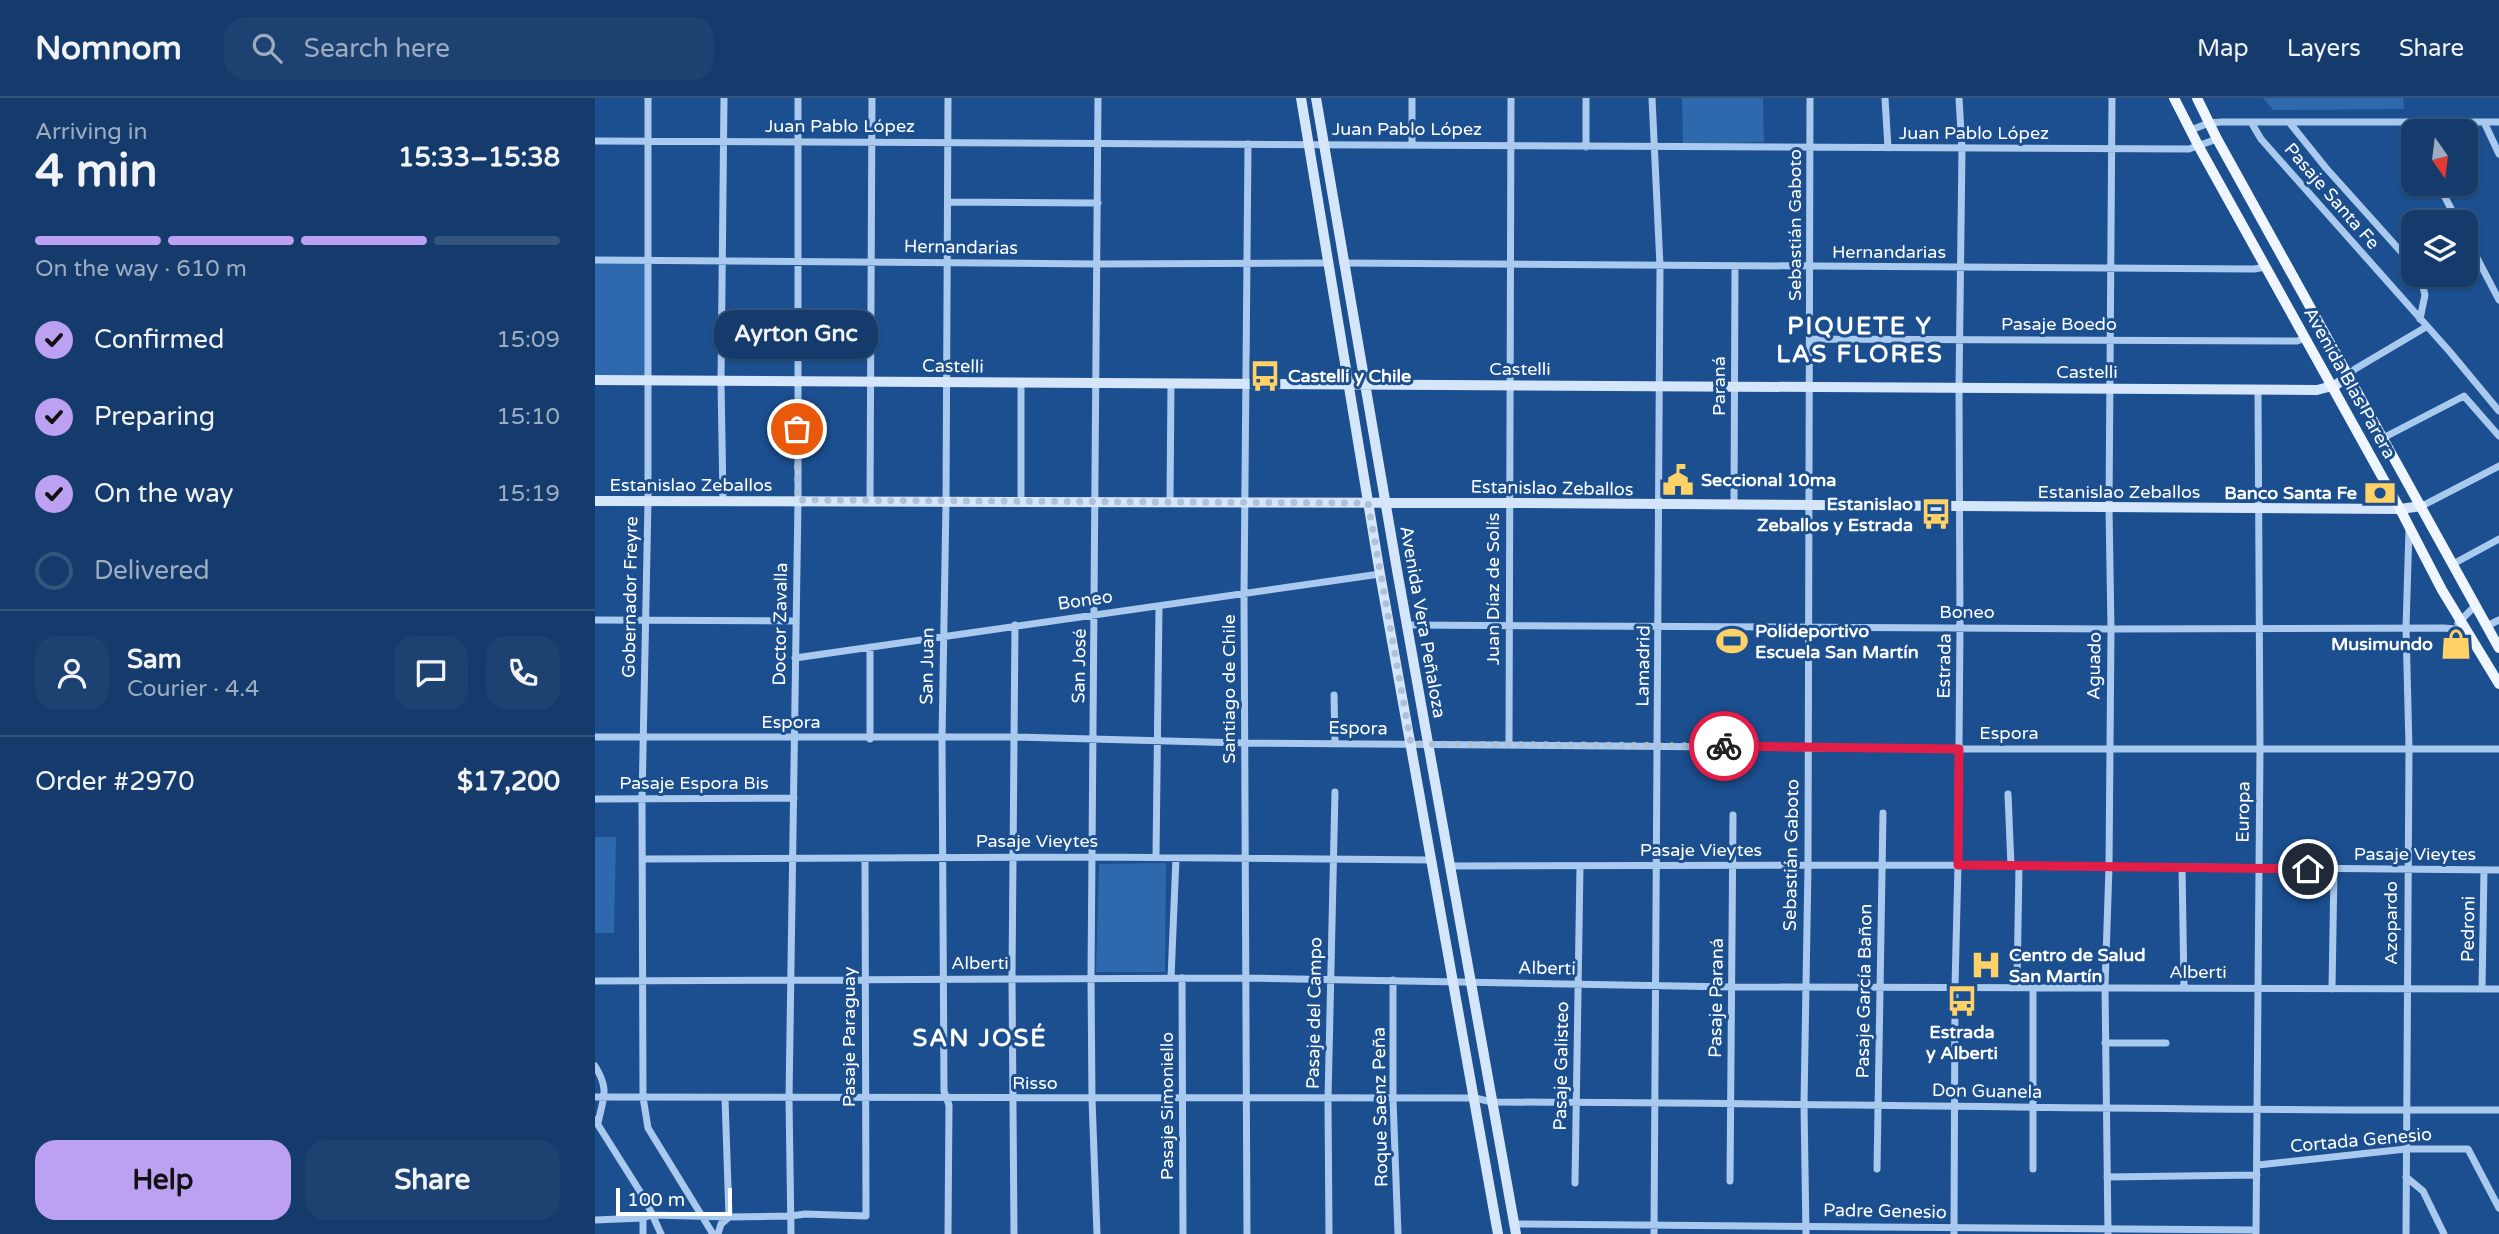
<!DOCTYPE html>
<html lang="en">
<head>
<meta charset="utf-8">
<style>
  :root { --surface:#143b6b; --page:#1d4271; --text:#f1f3f6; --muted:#9dadc1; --line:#33557e; --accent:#bca0f2 }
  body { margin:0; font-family:"Varela Round",sans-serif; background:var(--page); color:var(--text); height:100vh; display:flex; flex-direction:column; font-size:26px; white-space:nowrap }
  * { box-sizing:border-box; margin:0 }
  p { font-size:23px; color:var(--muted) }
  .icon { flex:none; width:38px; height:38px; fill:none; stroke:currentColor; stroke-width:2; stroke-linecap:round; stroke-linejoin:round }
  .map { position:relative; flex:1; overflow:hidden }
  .drawer { display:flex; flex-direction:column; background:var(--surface); width:595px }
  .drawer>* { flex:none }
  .needle { width:46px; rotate:166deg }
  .controls { position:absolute; left:1806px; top:21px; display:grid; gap:14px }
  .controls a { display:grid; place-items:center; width:77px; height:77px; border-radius:14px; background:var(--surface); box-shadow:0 2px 5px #0004,0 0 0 2px var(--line); font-size:35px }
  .scale { position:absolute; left:21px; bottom:18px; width:116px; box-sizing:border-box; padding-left:7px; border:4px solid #fff; border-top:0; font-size:19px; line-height:24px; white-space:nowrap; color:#fff; -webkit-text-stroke:5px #1b4f8f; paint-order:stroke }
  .pin { position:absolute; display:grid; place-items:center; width:60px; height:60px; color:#fff; margin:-30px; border:4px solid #fff; border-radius:50%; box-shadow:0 2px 7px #0007 }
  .courier { position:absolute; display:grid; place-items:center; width:70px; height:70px; margin:-35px; border:5px solid #e11d48; border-radius:50%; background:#fff; color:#222; box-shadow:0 2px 9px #0007 }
  .bubble { position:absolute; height:49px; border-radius:21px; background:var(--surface); box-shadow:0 2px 5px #0004,0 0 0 2px var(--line); font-size:23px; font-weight:800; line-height:49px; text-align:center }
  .overview em { font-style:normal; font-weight:800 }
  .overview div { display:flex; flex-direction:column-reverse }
  .overview { display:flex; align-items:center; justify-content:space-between; height:119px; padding:0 35px }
  h1 { font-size:46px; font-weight:800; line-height:52px }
  .bar { display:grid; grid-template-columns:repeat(4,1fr); gap:10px 7px; align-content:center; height:84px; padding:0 35px }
  .bar i { height:9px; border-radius:5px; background:var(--line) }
  .bar .current { background:var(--accent) }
  .bar p { grid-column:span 4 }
  .line { display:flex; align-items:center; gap:18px; padding:0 35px; border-top:2px solid var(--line) }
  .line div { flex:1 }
  .round { display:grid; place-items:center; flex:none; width:74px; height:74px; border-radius:21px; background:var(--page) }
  ol { padding:0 35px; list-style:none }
  li { display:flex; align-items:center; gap:21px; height:77px }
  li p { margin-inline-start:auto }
  li .icon { padding:7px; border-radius:50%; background:var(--accent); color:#111; stroke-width:4 }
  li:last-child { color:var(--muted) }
  li i { width:38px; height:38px; border:4px solid var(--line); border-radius:50% }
  .action { display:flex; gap:14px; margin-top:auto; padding:14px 35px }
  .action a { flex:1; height:80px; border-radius:21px; background:var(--accent); color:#111; font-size:28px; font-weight:800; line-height:80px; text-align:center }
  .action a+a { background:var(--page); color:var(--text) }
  header { display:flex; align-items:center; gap:42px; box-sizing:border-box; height:98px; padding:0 35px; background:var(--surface); border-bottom:2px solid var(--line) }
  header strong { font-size:33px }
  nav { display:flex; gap:38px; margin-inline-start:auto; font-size:24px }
  .search { width:490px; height:63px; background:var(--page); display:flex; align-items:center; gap:18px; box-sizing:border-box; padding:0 24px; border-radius:21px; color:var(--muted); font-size:26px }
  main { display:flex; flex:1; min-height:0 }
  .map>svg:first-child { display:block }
  .green { fill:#2e69ad }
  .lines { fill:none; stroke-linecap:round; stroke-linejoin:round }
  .street { stroke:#a9c9ee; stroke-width:7 }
  .secondary { stroke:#d6e6fa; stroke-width:10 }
  .primary { stroke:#f0f6ff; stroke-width:10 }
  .done { stroke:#afc1d8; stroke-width:7; stroke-dasharray:0 12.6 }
  .route { stroke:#e11d48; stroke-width:9 }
  .labels { text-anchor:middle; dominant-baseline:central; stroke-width:6; stroke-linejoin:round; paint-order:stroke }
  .street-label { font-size:18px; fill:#fff; stroke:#1b4f8f }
  .poi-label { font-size:18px; font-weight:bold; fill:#fff; stroke:#1b4f8f; text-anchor:start }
  .district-label { font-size:24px; font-weight:bold; letter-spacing:2px; fill:#fff; stroke:#1b4f8f }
</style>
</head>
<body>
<header>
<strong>Nomnom</strong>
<div class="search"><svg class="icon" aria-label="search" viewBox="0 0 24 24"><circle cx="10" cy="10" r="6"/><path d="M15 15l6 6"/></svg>Search here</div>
<nav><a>Map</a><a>Layers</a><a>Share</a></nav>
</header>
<main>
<section class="drawer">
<div class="overview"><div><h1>4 min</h1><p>Arriving in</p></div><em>15:33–15:38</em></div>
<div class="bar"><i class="current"></i><i class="current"></i><i class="current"></i><i></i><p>On the way · 610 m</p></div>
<ol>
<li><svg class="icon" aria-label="check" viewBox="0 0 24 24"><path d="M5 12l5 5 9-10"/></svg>Confirmed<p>15:09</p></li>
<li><svg class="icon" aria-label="check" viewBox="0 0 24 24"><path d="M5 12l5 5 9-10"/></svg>Preparing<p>15:10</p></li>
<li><svg class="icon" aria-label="check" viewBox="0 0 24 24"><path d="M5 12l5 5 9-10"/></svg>On the way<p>15:19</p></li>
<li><i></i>Delivered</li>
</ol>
<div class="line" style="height:126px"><a class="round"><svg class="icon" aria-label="person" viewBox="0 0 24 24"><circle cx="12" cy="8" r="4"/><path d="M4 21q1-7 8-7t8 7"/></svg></a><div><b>Sam</b><p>Courier · 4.4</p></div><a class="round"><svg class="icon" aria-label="chat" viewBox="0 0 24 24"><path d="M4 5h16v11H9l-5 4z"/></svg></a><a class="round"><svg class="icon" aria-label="phone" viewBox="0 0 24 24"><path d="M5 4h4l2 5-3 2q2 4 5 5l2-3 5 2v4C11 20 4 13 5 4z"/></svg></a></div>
<div class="line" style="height:91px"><div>Order #2970</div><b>$17,200</b></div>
<div class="action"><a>Help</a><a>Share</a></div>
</section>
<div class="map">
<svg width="1904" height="1136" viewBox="0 0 1904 1136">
  <rect width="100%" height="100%" fill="#1b4f8f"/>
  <path class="green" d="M1087 0H1168L1169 44 1088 46Z
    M1668 0H1808L1809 11 1678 12Z
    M0 162H52V282H0Z
    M0 739H21L19 835H0Z
    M571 765 570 874H501L504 766Z"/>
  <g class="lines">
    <path class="street" d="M53 0V403L47 702 48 999 53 1030 118 1136
      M817 0V47
      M991 0V49
      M1057 0 1065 168 1059 1136
      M1290 0 1293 50
      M1656 24 1666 41 1855 254 1904 313
      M1694 24 1731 70 1818 167
      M1811 24 1818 38
      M1889 24 1904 56
      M1596 32 1614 25 1627 24H1904
      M0 43 1594 51 1622 41
      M1843 86 1863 124
      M353 104 503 105
      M1871 139 1904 202
      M0 162 503 166 732 165
      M748 165 1659 171 1671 169
      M1825 221 1830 197 1825 177
      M1216 241 1702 243 1711 240
      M1754 277 1760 271 1831 229
      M426 284V403
      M1788 340 1869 298 1904 338
      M128 402 126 283 129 0
      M275 403 277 0
      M575 403 576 285
      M1139 407 1140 168
      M1827 408 1904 368
      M1858 466 1904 441
      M0 522 200 523
      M1863 525 1880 508
      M812 527 1516 531 1849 530 1860 531 1873 538
      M1892 528 1904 522
      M275 549V641
      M200 560 785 476
      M739 597 740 645
      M0 639H419L649 645 1364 651H1904
      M914 647 916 0
      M1413 696 1416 768
      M0 701 199 700
      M561 759 564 508
      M48 761 498 759 837 762
      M854 768 1363 767 1904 772
      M1587 769 1589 890
      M576 880 581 760
      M587 880 588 1136
      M798 882V1001L803 1136
      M0 883 650 880 1137 889 1904 891
      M1422 888 1424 768
      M1438 889V1071
      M1737 891 1739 771
      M1887 891 1889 772
      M1510 945H1571
      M0 968C15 992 8 1000 3 1025
      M0 999 880 1000 897 1004C1233 1005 1568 1013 1904 1012
      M0 1022 51 1103 66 1136
      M1663 1067 1811 1051H1873L1904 1110
      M1282 1071 1288 715
      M1512 1079 1662 1077
      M1811 1079 1828 1093 1849 1136
      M1135 1083 1138 717
      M980 1085 985 768
      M0 1122 48 1120
      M919 1126 1661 1132
      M48 1136V1120L56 1117 134 1119 196 1118 210 1116 271 1118 270 760
      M123 1136 126 1126 134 1119 130 1000
      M196 1136 194 1001 203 402V0
      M353 1136 354 1007 349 993 347 641 351 404 353 0
      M419 1136 417 880 420 527
      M502 1136 497 1001 496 881 503 0
      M652 1136 649 497 653 46
      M734 1136 733 1001 740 694
      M1211 1136 1209 1006 1213 768 1215 0
      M1359 1136 1360 888 1363 767 1365 530 1364 289 1367 51 1364 0
      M1513 1136 1510 889 1514 769 1516 531 1514 410 1517 0
      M1661 1136 1665 651 1663 292
      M1811 1136 1814 650 1811 530 1814 431"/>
    <path class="secondary" d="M706 0 785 476 903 1136
      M721 0 802 472 921 1136
      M0 282 1722 292 1741 287 1754 277
      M0 403 913 405 1805 411 1827 408"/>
    <path class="primary" d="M1579 0 1604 49 1805 411 1847 492 1904 586
      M1602 0 1622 41 1904 550"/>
  </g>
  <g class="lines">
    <path class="done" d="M202 331 203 402 773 405 816 646 1129 648"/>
    <path class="route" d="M1129 648 1364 651 1363 767 1713 771"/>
  </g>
  <defs>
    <symbol id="bus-bare" viewBox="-9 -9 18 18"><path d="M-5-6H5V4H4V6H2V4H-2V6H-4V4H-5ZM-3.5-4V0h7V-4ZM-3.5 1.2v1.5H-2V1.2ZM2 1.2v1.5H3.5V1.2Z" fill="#ffd166" stroke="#1b4f8f" stroke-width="2.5" paint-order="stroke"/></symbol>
    <symbol id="civic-bare" viewBox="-9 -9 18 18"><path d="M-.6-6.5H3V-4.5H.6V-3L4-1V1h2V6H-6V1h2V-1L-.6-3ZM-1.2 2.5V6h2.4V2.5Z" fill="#ffd166" stroke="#1b4f8f" stroke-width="2.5" paint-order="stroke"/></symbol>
    <symbol id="bank-bare" viewBox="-9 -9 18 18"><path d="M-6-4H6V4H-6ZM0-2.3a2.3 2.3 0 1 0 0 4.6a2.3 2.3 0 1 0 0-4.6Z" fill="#ffd166" stroke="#1b4f8f" stroke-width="2.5" paint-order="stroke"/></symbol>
    <symbol id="stadium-bare" viewBox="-9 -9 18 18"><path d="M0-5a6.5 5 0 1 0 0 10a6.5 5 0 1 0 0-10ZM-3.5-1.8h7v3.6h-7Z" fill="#ffd166" stroke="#1b4f8f" stroke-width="2.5" paint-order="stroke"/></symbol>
    <symbol id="shop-bare" viewBox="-9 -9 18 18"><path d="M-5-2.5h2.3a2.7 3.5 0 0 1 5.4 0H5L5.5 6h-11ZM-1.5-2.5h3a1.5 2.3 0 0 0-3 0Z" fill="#ffd166" stroke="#1b4f8f" stroke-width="2.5" paint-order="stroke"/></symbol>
    <symbol id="hospital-bare" viewBox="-9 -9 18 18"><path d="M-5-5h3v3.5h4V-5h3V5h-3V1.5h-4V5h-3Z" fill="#ffd166" stroke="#1b4f8f" stroke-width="2.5" paint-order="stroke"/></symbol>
  </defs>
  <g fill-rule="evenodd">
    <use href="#bus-bare" x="648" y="256" width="44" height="44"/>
    <use href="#civic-bare" x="1061" y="360" width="44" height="44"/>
    <use href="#bank-bare" x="1763" y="373" width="44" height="44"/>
    <use href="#bus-bare" x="1319" y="394" width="44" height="44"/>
    <use href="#stadium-bare" x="1115" y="521" width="44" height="44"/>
    <use href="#shop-bare" x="1839" y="524" width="44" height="44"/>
    <use href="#hospital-bare" x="1369" y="845" width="44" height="44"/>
    <use href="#bus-bare" x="1345" y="881" width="44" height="44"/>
  </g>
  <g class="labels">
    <g class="street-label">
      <text x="245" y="28">Juan Pablo López</text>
      <text x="812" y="31">Juan Pablo López</text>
      <text x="1379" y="35">Juan Pablo López</text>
      <text transform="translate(1737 98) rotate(49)">Pasaje Santa Fe</text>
      <text transform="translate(1200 127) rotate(-90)">Sebastián Gaboto</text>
      <text transform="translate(366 149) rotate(1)">Hernandarias</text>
      <text x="1294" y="154">Hernandarias</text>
      <text x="1464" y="226">Pasaje Boedo</text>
      <text transform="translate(358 268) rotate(1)">Castelli</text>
      <text x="925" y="271">Castelli</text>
      <text x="1492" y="274">Castelli</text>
      <text transform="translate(1755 285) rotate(61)">Avenida Blas Parera</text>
      <text transform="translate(1124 288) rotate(-90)">Paraná</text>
      <text x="96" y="387">Estanislao Zeballos</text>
      <text transform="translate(957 390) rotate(1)">Estanislao Zeballos</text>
      <text x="1524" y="394">Estanislao Zeballos</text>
      <text transform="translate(898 491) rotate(-90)">Juan Díaz de Solís</text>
      <text transform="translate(35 499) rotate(-89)">Gobernador Freyre</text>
      <text transform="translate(490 502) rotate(-8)">Boneo</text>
      <text x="1372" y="514">Boneo</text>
      <text transform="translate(828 524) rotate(80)">Avenida Vera Peñaloza</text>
      <text transform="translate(185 526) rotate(-89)">Doctor Zavalla</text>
      <text transform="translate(332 568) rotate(-89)">San Juan</text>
      <text transform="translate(484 568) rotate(-89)">San José</text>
      <text transform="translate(1048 568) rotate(-89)">Lamadrid</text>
      <text transform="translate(1349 568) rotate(-89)">Estrada</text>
      <text transform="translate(1499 568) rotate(-89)">Aguado</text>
      <text transform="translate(634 591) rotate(-90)">Santiago de Chile</text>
      <text x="196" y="624">Espora</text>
      <text transform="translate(763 630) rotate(1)">Espora</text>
      <text x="1414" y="635">Espora</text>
      <text x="99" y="685">Pasaje Espora Bis</text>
      <text transform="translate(1648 714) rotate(-89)">Europa</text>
      <text x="442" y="743">Pasaje Vieytes</text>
      <text x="1106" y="752">Pasaje Vieytes</text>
      <text x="1820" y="756">Pasaje Vieytes</text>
      <text transform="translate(1196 757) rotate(-89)">Sebastián Gaboto</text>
      <text transform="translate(1796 825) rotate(-90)">Azopardo</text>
      <text transform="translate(1873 831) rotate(-89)">Pedroni</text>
      <text x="385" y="865">Alberti</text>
      <text transform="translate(952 870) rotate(1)">Alberti</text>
      <text x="1603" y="874">Alberti</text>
      <text transform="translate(1269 893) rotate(-89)">Pasaje García Bañon</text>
      <text transform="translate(1121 900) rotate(-89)">Pasaje Paraná</text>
      <text transform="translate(719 915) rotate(-89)">Pasaje del Campo</text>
      <text transform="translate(254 939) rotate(-90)">Pasaje Paraguay</text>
      <text transform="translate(966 968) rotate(-89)">Pasaje Galisteo</text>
      <text x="440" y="985">Risso</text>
      <text transform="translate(1392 993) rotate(1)">Don Guanela</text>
      <text transform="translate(572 1008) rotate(-90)">Pasaje Simoniello</text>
      <text transform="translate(785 1009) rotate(-91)">Roque Saenz Peña</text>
      <text transform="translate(1766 1042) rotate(-5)">Cortada Genesio</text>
      <text transform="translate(1290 1113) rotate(1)">Padre Genesio</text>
    </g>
    <g class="poi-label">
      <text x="693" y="278">Castelli y Chile</text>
      <text x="1106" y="382">Seccional 10ma</text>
      <text x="1762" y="395" text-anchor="end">Banco Santa Fe</text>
      <text x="1318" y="406" text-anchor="end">Estanislao<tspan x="1318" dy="21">Zeballos y Estrada</tspan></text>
      <text x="1160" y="533">Polideportivo<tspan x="1160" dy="21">Escuela San Martín</tspan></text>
      <text x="1838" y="546" text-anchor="end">Musimundo</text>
      <text x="1414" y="857">Centro de Salud<tspan x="1414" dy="21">San Martín</tspan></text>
      <text x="1367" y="934" text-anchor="middle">Estrada<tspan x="1367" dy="21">y Alberti</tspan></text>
    </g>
    <g class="district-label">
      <text x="1265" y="228">PIQUETE Y<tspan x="1265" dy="28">LAS FLORES</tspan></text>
      <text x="385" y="940">SAN JOSÉ</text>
    </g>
  </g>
</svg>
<div class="controls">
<a><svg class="needle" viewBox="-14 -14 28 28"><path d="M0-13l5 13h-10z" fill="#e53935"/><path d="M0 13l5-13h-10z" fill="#9dadc1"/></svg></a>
<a><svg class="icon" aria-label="layers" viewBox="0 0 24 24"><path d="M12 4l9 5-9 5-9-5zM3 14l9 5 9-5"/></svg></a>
</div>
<div class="scale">100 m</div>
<div class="pin" style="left:202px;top:331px;background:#ea580c"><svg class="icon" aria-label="bag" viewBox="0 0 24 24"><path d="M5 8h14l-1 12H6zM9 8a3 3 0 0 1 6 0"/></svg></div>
<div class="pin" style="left:1713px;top:771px;background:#1f2937"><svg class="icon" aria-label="home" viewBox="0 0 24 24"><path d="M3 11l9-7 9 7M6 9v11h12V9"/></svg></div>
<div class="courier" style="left:1129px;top:648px"><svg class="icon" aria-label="bike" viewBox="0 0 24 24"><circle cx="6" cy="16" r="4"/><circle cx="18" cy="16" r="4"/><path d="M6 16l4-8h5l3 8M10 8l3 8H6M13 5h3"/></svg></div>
<div class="bubble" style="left:119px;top:212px;width:164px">Ayrton Gnc</div>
</div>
</main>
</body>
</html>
